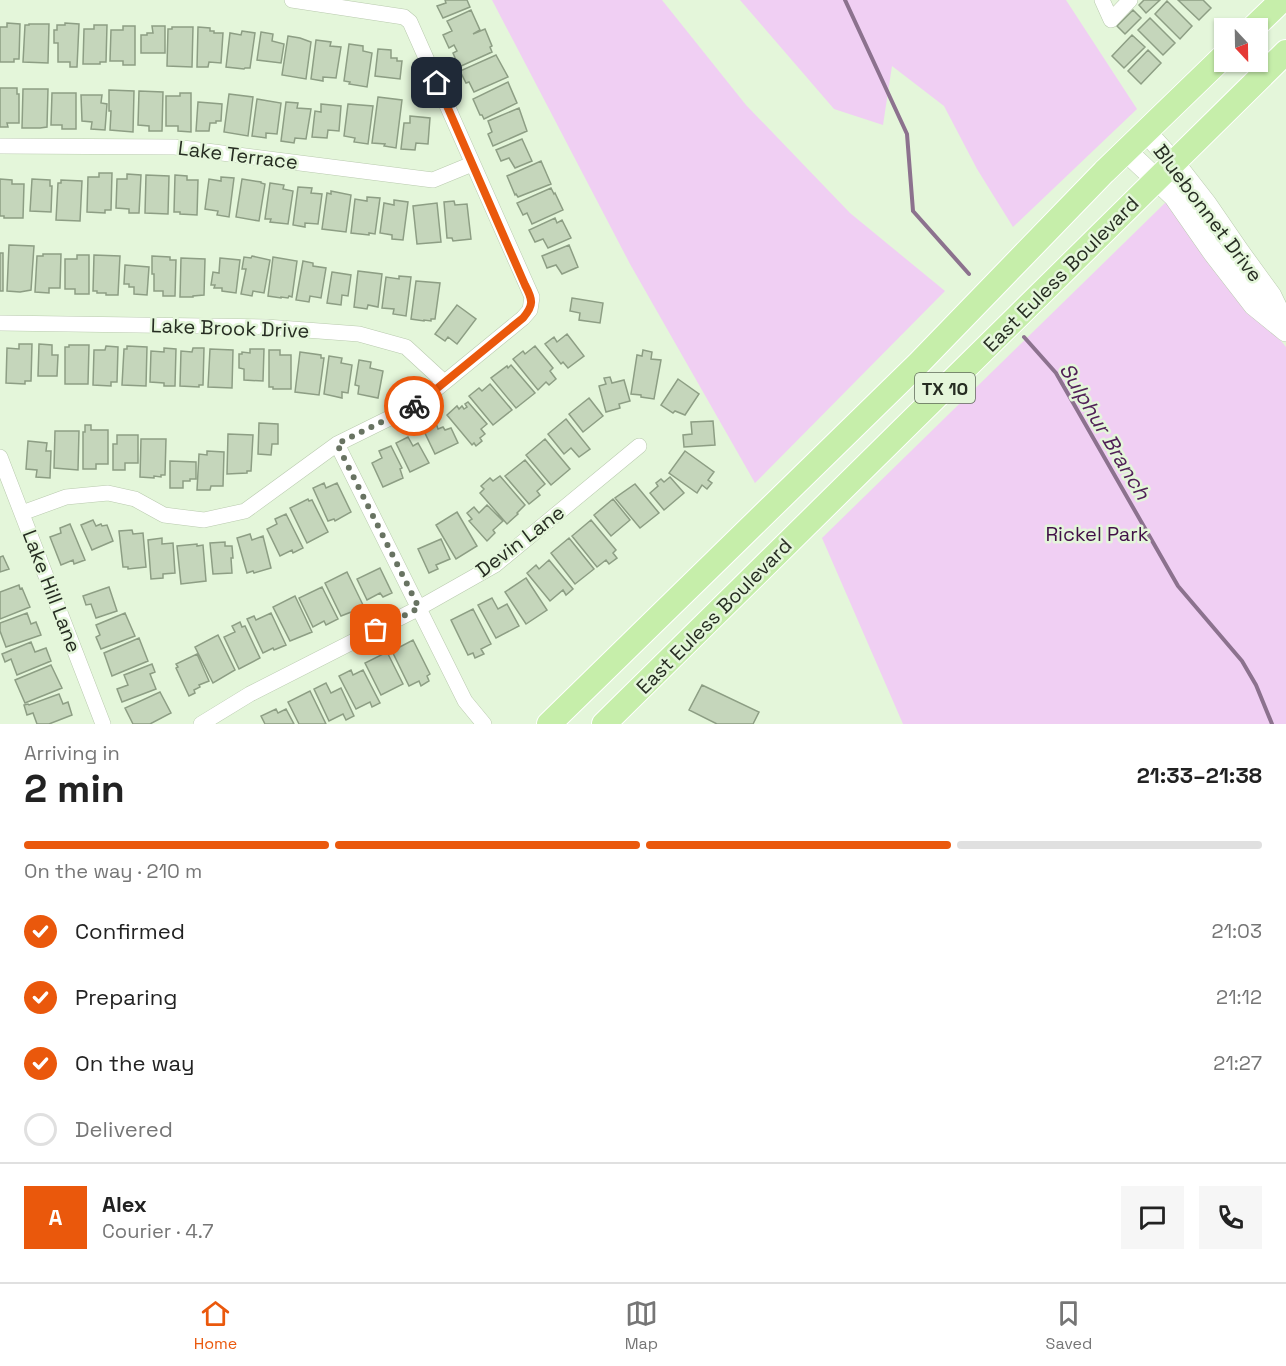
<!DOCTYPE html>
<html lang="en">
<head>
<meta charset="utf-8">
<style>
  :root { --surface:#fff; --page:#f6f6f6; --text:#222; --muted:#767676; --line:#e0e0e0; --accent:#ea580c }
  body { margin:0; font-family:"Space Grotesk",sans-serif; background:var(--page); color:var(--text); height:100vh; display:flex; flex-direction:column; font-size:22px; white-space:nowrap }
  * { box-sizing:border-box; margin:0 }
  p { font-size:20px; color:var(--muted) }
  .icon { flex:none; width:33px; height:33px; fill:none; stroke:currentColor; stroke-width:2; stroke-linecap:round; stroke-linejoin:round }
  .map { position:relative; height:724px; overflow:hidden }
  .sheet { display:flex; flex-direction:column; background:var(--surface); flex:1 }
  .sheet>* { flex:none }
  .needle { width:39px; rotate:158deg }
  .tools { position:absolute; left:1214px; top:18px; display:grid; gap:12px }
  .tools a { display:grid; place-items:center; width:54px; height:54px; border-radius:0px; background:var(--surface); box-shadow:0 2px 4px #0004; font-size:30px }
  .pin { position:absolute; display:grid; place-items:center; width:51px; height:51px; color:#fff; margin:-26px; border-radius:12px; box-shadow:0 3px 9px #0006 }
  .courier { position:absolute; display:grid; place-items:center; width:60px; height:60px; margin:-30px; border:4px solid #ea580c; border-radius:50%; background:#fff; color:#222; box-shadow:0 2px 8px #0007 }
  .overview em { font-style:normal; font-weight:700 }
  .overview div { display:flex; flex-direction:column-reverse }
  .overview { display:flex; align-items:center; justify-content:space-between; height:102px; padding:0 24px }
  h1 { font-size:39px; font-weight:700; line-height:45px }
  .bar { display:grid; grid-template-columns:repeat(4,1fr); gap:9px 6px; align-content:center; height:72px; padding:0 24px }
  .bar i { height:8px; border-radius:4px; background:var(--line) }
  .bar .on { background:var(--accent) }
  .bar p { grid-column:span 4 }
  .line { display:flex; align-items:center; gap:15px; padding:0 24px; border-top:2px solid var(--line) }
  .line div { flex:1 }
  .round { display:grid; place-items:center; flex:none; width:63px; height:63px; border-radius:0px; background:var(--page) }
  ol { padding:0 24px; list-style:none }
  li { display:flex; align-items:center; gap:18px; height:66px }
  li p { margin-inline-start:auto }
  li .icon { padding:6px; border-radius:50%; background:var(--accent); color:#fff; stroke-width:4 }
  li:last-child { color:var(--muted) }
  li i { width:33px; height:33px; border:3px solid var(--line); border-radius:50% }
  .menu { display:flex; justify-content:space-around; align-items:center; height:84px; border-top:2px solid var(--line); background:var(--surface); font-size:16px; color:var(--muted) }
  .menu a { display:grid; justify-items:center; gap:3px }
  .menu .on { color:var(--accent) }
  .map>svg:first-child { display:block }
  .green { fill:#f0cff3 }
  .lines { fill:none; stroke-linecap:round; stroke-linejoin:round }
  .stream { stroke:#8c728e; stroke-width:4 }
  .building { fill:#c5d6bb; stroke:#8d9e84; stroke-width:1.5 }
  .street-casing { stroke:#b9caae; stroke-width:16 }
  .secondary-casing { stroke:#b9caae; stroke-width:22 }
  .primary-casing { stroke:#fff; stroke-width:26 }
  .street { stroke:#fff; stroke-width:15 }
  .secondary { stroke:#fff; stroke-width:21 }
  .primary { stroke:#c6eeaa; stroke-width:24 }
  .done { stroke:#687362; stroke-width:6; stroke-dasharray:0 10.8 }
  .route { stroke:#ea580c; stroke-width:8 }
  .labels { text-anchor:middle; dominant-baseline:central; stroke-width:5; stroke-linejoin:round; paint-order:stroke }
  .shield { fill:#e4f6da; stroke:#5f6959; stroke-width:1.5 }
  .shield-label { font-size:18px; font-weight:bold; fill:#262d22 }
  .street-label { font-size:20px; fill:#262d22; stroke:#e4f6da }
  .park-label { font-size:20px; fill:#411047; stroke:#e4f6da }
  .water-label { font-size:21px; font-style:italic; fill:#512057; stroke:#e4f6da }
</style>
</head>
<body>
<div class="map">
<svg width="1286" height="724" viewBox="0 0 1286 724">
  <rect width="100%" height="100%" fill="#e4f6da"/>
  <path class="green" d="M492 0H662L746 105 850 213 945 291 755 483 630 264Z
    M740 0H1066L1137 109 1013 227 977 169 944 106 892 66 883 125 834 109Z
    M1166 202 1286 347V724H903L822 538Z"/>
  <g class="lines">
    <path class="stream" d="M845 0 907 134 913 211 969 274
      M1024 337 1056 373 1178 586 1242 661 1256 685 1272 724"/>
  </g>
  <path class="building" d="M445 0H467L470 7 443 18 437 6 446 3Z
    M1144 0H1160L1146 13 1139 5Z
    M1178 0H1203L1211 8 1199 20Z
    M1167 1 1192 26 1180 39 1155 14Z
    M471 10 480 30 473 34 485 29 492 46 490 47 492 52 459 67 453 53 457 51 454 45 449 48 443 35 452 31 447 21Z
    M1133 10 1141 18 1125 34 1117 26Z
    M1150 18 1175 43 1163 55 1138 30Z
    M7 23 20 24 19 59H14V62H0V27H7Z
    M65 23 79 24 77 67H70V62H58V43H54V30H57V25H65Z
    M29 24H49L48 63 23 62 25 25H29Z
    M94 25H107L106 62H100V64H83L84 29H94Z
    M123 26H135V65H123V61H110L111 30H123Z
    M152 26H165V53H141V35H147V33H153Z
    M172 27H193L192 67 167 66 168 29H172Z
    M198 27 210 28V31H214V33H223L221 63 209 62 208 67H197Z
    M242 31 255 33 250 68H245L244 69 226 67 230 33 241 35Z
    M261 32 273 34 272 41 284 44 281 63 257 60Z
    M1132 35 1145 47 1124 68 1112 56Z
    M288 36 300 38 311 42 306 79 282 75Z
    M316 40 331 42 330 46 341 47 336 78 323 77V81L311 79Z
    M349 44 363 46V51L372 53 367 87 349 84 350 82 344 81Z
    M378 49 391 50V58H397V61H402L400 79 375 76Z
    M1148 50 1161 63 1141 84 1128 71Z
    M496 55 508 77 474 92 469 82 466 83 460 71Z
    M508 82 517 103 484 119 482 115H480L473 99Z
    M0 88H17V94H19V123H7L8 127H0Z
    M23 89H48L47 127 40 128H22Z
    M109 90 134 91 133 132 110 130 111 111H109Z
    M139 91 163 92 162 131H149V126L138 125Z
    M52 93H76V129H62V125H51Z
    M180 93H191V132L178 131V126H166V96H180Z
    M229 94 253 97 248 136 224 132Z
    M81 95H102L101 103 107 104 105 130 91 129 92 122 82 121Z
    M378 97 402 100 396 148 384 146 385 144 372 143Z
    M257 99 281 103 277 134 266 133V138L252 136Z
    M198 102 222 104 221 121H216V123H210L209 131H196Z
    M286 102 298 103 297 108 311 109 306 139 295 138 294 143 281 141Z
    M321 104 341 106 339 131 328 130 327 138 312 137 315 111 321 112Z
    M348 104 373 106 368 144 354 142 355 138 344 136Z
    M519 108 527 131 493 146 488 134 492 132 488 121Z
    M410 116 430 118 428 144 416 143 415 150 401 149 404 123H410Z
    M522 139 532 161 515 168 509 158 501 161 496 150Z
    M541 161 551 184 518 197 516 194 515 195 507 176Z
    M99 173H112L111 210H105V213L87 212 88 177H99Z
    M127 174 141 175 139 213H129V209L116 208 117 179H127Z
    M146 175 169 176 168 214 145 213Z
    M175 175 187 176V180H198L197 215 180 214V212H174Z
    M221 177 234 178 229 217 217 215 218 211 205 209 209 179 221 181Z
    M0 179 12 180V184H24L23 218H4V216H0Z
    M32 179 50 180V186H52L51 212 30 211Z
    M242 179 261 182V183L265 184 259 221 236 217Z
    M61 180 82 181 80 221 56 220 58 183H61Z
    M270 183 284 185 283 189 293 191 288 224 270 222 271 219H265Z
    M298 187 312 188 311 193 322 194 318 224 305 223V227L293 225Z
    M551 188 554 194 555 193 563 210 532 224 527 213 523 215 517 203Z
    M331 191 351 195 346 232 322 229 327 193 331 194Z
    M367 197 380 198 375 234 369 233V235L351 233 355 199 367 201Z
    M394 200 408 202 403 240 392 239V235L380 233 384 203 394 205Z
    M454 201 455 205 467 204 471 239 453 241 452 238H447L444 202Z
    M437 203 441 242 417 244 413 206Z
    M555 218 557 223 562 220 571 238 548 248 543 239 535 242 529 230Z
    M9 245 34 246 31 290 20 292 7 291Z
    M569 245 578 267 562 274 556 265 547 268 542 256Z
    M0 253H3V291H0Z
    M43 254H61L60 288H49V293L35 292 37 256H43Z
    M77 255H89V294H75V289H65V259H77Z
    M94 255 120 256 118 295H106V293H97V291H93Z
    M152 256 170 257V260H176L175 296H163V291H154V274H152Z
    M252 256 270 260 264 293 253 291 252 296 241 294 246 269H242L244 257 251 258Z
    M273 257 297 261 292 297 289 296 288 298 281 297V298L268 296Z
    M181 258 205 259 204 295 193 296V297H180Z
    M220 258 240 260 236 293 222 291V288H214L215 285H211L213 272 219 273Z
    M303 261 313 263V266L326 268 321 298 310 296 309 302 296 300Z
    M125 265 149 267 147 295 134 294V287H129V284H124Z
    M358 271 382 274 378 307 368 305 367 309 354 307Z
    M332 272 351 275 348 296 342 295 341 305 327 303Z
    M399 276 411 277 406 316 393 314 394 309 382 308 386 277 399 279Z
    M416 281 440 283 435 319H431V321L424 320V321L411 319Z
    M572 298 603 303 600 323 579 320 580 313 570 311Z
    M457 305 476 319 457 344 448 337 445 341 435 334Z
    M567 334 584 356 568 368 563 362 561 364 545 344 554 337 557 342Z
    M19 344H32L31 381H25V384L6 383 7 348 19 349Z
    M39 344 52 345V355H58L57 376H38Z
    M69 345H89L88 384H65V347H69Z
    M106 346 118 347 117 382H111V386L93 385 94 350H105Z
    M127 346 147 347 146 386 122 385 124 349H127Z
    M535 346 553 368 550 371 556 379 549 385 546 382 538 390 513 359 523 351 525 354Z
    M164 348 176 349 175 386H164V383L150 382 151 351 164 352Z
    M193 348H204L203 385H199V387L180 386 181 351 192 352Z
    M210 349 233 350 232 388 208 387Z
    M250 349H264L263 381 244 380V369L239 368V354H242V352L250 353Z
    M269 350H280V355H291V389H273V387H269Z
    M643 350 652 352 651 359 661 360 654 399 641 397V395L631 394 637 355 642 356Z
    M300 352 321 355V358H324L319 395 295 392Z
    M329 356 342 358 341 363 352 365 348 393 342 392V398L324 394Z
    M359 360 371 362 370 368 383 371 378 398 358 394 359 386 355 385Z
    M511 365 535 393 516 408 491 378 507 366 508 368Z
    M610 377 612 383 624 380 630 401 619 404 620 408 606 412 599 386 606 384 604 378Z
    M678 379 699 394 685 415 675 411 673 413 661 405Z
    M490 384 512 410 493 425 469 396 479 388 482 391Z
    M589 398 603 416 583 432 569 414Z
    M468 402 487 424 481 429 485 434 480 438 482 441 476 446 474 443 472 445 447 415 457 406 459 409 462 406 464 409 467 407 465 404Z
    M566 419 590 449 579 457 571 448 564 454 548 434Z
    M713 421 715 445 684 447 683 435 692 434 691 422Z
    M259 423 278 424V444H272L271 455 258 454Z
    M436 423 438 429 443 427 445 430 451 428 458 443 435 454 423 429Z
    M85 425H91V430H108V464H96V469H83V432H85Z
    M55 431H79L78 470 54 468Z
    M228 434 253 435 251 471H247V473L227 474Z
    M117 435H138V463H125V470H113V444H117Z
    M408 437 413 446 418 443 429 463 410 472 396 443Z
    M141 439H166L165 475H161V477L154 476V478L140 477Z
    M545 439 570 469 551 485 526 455Z
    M28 441 47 443 46 451H51L50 478 36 477 37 470 26 469Z
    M391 446 402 468 400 469 403 478 383 487 372 463 382 458 379 451Z
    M207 451 224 452 223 486H211L210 490H197L199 454 207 455Z
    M685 451 714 472 708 480 712 483 707 489 702 485 697 493 669 473Z
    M525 460 545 484 537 491 540 495 529 504 505 476Z
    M170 461 196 462V479H190V481H183V488H170Z
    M500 476 525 505 517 513 518 514 507 524 480 493 484 489 481 486 490 478 493 481Z
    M670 477 684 493 664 510 650 493 658 486 656 483 661 479 664 482Z
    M324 483 326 488 337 483 351 512 335 521 334 519 328 521 313 488Z
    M635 484 659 513 640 528 615 498Z
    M308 499 309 501 312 500 328 532 307 543 290 508Z
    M613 499 630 520 611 536 594 515Z
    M487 505 503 521 493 530 495 533 487 541 469 521 472 519 467 513 474 507 479 513Z
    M457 512 477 546 456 559 436 525Z
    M286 514 303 548 293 553 292 550 280 556 267 529 277 524 275 519Z
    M93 520 96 526 101 524 102 526 107 525 113 541 92 550 81 525Z
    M591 520 616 550 613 553 617 558 609 564 606 560 597 567 572 536Z
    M70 524 85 560 74 564 73 560 61 565 50 537 61 533 60 528Z
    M132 530 133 534 143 533 146 567 128 569V567H123L119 531Z
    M250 534 252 540 263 536 271 568 254 573 253 571 247 573 237 538Z
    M162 538V544L173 543 175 573 163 574V578L151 579 148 540Z
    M569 538 594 569 575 584 551 553Z
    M441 539 450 559 436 565 438 569 429 573 418 549Z
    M225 542V546H232L233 558H231L232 573 213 574 210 543Z
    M197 544V546L203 545 206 581 181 584 177 546Z
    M3 556 9 569 0 572V557Z
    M549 560 573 589 566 595 563 590 550 601 527 573 536 565 539 569Z
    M380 568 392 593 383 597 380 593 367 600 357 579Z
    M347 572 364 607 341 616 325 583Z
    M526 578 547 610 526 624 505 592Z
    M19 585 20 589 22 588 30 607 0 619V592Z
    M109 587 117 611 96 618 91 604 86 605 83 596Z
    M322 587 338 619 326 625 324 621 313 627 299 598Z
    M295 596 312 632 290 641 273 607Z
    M492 598 498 609 507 604 519 626 496 638 478 605Z
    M473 609 491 644 481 649 484 654 475 658 473 653 468 655 451 620Z
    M27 613 31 624 36 622 41 635 6 647 0 631V623Z
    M125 613 135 636 101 649 96 637 100 635 96 625Z
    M271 613 286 645 274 650 273 648 263 653 247 619 254 616 256 620Z
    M240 622 242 627 245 626 260 658 239 669 224 637 235 632 232 626Z
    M218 635 235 670 213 683 195 647Z
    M139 638 148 661 112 676 104 653Z
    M413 640 430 674 427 676 429 681 421 686 419 681 409 686 392 651Z
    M31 642 35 652 46 648 51 661 17 675 11 659 5 662 2 654Z
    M387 652 403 684 381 695 365 663Z
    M197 654 209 681 199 685 200 687 194 690 195 693 189 696 176 668 178 667 176 664Z
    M152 664 155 672 150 674 156 689 122 702 117 689 128 685 124 675Z
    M51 665 62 688 25 703 15 680Z
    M351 670 353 675 363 670 380 703 372 707 370 702 356 709 339 676Z
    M326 683 331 693 341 688 354 716 346 720 343 714 329 721 314 689Z
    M702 685 759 712 753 724H717L689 710Z
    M310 691 326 724H299L288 702Z
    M160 692 171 713 150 724H133L125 708Z
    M59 694 63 704 68 702 72 715 49 724H37L33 713 27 715 24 705 28 704 29 705Z
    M276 709 278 713 286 709 294 724H265L261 716Z"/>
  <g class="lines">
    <defs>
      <path id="street" d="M1102 0 1111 20 1130 0
        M0 146 175 147 433 180 472 164
        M0 323 266 327 359 334 406 347 444 382
        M337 444 465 701 484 724
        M0 457 103 724
        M22 513 66 497 108 493 135 499 164 515 204 520 245 511 337 444 418 404 523 318 530 310 532 297 410 22 404 17 292 0
        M201 724 250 694 419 608 495 565 639 446"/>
      <path id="secondary" d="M1146 132 1174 163 1206 204 1239 252 1271 296 1286 327
        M1126 151 1174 196 1213 252 1254 305 1286 331"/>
      <path id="primary" d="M1253 28 1282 0
        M549 724 919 363 1104 172 1224 56
        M604 724 1286 52"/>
    </defs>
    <use href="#street" class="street-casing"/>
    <use href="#secondary" class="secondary-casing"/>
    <use href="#primary" class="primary-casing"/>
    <use href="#street" class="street"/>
    <use href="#secondary" class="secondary"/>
    <use href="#primary" class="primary"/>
  </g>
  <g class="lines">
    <path class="done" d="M376 630 419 608 337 444 414 406"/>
    <path class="route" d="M414 406 418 404 523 318C534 305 533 300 525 285L437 83"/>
  </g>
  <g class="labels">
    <rect class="shield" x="915" y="373" width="60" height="30" rx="4.5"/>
    <g class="shield-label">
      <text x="945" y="388">TX 10</text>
    </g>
    <g class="street-label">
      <text transform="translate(238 155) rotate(7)">Lake Terrace</text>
      <text transform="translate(1208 213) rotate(53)">Bluebonnet Drive</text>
      <text transform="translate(1061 274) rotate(-45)">East Euless Boulevard</text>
      <text transform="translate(230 328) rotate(2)">Lake Brook Drive</text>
      <text transform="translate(520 541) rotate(-37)">Devin Lane</text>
      <text transform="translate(52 591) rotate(69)">Lake Hill Lane</text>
      <text transform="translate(714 616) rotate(-45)">East Euless Boulevard</text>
    </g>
    <g class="park-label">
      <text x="1097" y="534">Rickel Park</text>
    </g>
    <g class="water-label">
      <text transform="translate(1105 431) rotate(59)">Sulphur Branch</text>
    </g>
  </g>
</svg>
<div class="tools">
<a><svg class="needle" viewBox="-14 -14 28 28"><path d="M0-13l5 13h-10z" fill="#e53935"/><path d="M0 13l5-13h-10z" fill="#767676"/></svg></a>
</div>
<div class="pin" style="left:376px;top:630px;background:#ea580c"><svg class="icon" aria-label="bag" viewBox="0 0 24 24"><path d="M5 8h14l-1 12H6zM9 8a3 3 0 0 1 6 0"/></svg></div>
<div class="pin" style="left:437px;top:83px;background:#1f2937"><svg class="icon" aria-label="home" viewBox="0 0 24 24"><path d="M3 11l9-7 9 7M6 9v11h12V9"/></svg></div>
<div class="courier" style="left:414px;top:406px"><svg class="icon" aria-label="bike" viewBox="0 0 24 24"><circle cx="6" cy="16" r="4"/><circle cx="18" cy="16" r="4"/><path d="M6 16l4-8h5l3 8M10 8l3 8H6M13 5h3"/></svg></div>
</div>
<section class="sheet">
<div class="overview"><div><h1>2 min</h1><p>Arriving in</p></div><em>21:33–21:38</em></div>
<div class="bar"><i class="on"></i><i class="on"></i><i class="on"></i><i></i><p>On the way · 210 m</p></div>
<ol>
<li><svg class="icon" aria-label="check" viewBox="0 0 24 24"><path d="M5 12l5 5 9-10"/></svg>Confirmed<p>21:03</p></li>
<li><svg class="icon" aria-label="check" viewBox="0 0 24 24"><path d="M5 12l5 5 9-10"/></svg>Preparing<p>21:12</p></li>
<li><svg class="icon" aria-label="check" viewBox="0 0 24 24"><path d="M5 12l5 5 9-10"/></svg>On the way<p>21:27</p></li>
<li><i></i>Delivered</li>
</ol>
<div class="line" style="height:108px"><b class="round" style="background:var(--accent);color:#fff">A</b><div><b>Alex</b><p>Courier · 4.7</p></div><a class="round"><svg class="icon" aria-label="chat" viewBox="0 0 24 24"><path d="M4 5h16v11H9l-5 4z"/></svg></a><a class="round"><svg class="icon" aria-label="phone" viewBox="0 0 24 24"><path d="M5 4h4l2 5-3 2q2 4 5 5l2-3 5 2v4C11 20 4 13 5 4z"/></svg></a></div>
</section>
<nav class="menu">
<a class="on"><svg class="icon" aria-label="home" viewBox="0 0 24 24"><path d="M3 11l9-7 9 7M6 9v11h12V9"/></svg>Home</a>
<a><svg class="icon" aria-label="map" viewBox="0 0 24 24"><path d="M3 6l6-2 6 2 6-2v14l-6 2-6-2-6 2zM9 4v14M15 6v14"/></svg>Map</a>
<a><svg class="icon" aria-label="saved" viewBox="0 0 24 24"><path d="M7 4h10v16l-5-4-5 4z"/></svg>Saved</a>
</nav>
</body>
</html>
